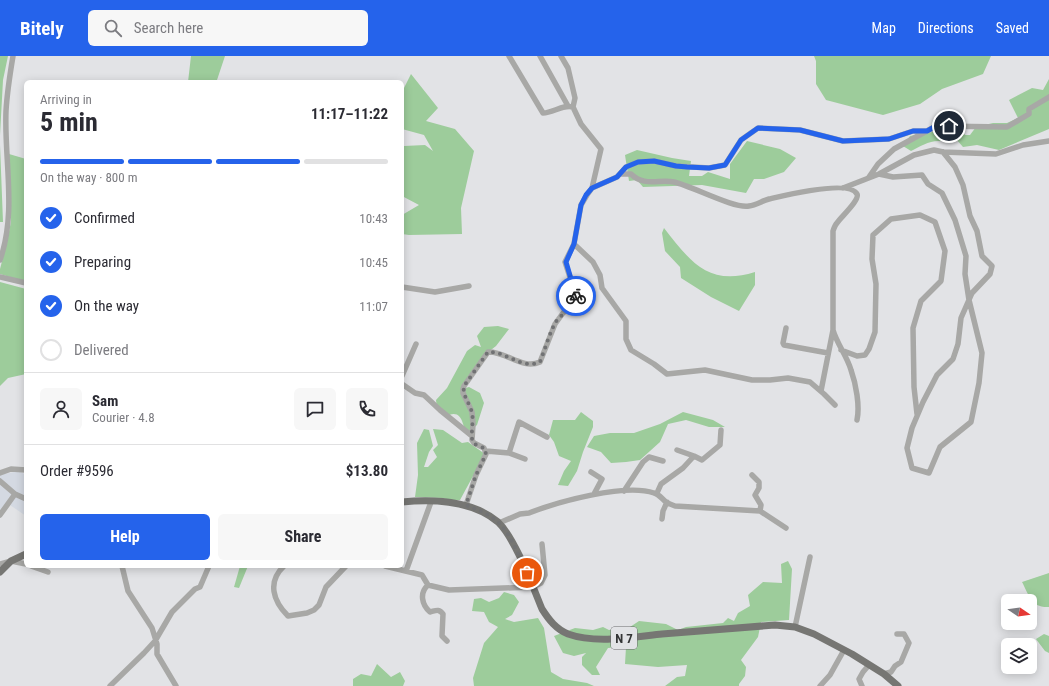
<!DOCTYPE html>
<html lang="en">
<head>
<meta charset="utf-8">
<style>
  :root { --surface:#fff; --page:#f7f7f7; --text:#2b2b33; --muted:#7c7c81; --line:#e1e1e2; --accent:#2563eb }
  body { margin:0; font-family:"Roboto Condensed",sans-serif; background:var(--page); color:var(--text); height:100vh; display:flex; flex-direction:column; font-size:15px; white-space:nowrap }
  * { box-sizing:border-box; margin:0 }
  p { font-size:13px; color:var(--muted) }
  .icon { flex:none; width:22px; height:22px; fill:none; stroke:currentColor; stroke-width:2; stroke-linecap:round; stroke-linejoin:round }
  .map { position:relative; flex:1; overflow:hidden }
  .panel { position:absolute; left:24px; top:24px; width:380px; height:488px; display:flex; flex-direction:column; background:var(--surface); border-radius:6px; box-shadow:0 2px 10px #0003 }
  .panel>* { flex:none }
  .needle { width:26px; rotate:103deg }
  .controls { position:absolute; left:1001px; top:538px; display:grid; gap:8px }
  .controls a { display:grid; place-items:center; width:36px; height:36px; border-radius:6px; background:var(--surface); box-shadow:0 2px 10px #0003; font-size:20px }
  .pin { position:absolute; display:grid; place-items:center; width:34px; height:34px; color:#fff; margin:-17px; border:2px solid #fff; border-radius:50%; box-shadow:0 1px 4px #0007 }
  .courier { position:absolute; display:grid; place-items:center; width:40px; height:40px; margin:-20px; border:3px solid #2563eb; border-radius:50%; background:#fff; color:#222; box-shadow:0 1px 5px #0007 }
  .head em { font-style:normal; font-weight:700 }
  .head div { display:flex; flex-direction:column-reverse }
  .head { display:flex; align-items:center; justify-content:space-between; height:68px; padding:0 16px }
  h1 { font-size:26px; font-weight:700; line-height:30px }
  .bar { display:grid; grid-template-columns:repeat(4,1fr); gap:6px 4px; align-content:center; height:48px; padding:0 16px }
  .bar i { height:5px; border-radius:3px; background:var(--line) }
  .bar .selected { background:var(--accent) }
  .bar p { grid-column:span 4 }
  .line { display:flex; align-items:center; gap:10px; padding:0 16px; border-top:1px solid var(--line) }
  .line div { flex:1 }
  .round { display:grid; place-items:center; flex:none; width:42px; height:42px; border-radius:6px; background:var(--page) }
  ol { padding:0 16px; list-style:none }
  li { display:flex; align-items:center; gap:12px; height:44px }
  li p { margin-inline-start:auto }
  li .icon { padding:4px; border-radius:50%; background:var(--accent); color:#fff; stroke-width:4 }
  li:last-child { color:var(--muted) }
  li i { width:22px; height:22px; border:2px solid var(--line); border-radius:50% }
  .button { display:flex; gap:8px; margin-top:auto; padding:8px 16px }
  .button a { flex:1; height:46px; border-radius:6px; background:var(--accent); color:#fff; font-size:16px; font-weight:700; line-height:46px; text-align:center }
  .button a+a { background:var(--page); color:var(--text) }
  header { display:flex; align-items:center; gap:24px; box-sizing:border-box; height:56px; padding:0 20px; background:var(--accent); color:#fff }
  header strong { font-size:19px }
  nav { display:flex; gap:22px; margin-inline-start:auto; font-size:14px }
  .search { width:280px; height:36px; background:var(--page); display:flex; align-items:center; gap:10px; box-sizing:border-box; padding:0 14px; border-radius:6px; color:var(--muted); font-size:15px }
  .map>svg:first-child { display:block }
  .built { fill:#d4d9e2 }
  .green { fill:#9dcc9b }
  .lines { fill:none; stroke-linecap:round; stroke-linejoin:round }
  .minor { stroke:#a8a8a6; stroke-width:5.5 }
  .major { stroke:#767673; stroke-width:7 }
  .done { stroke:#717274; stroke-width:4; stroke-dasharray:0 7.2 }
  .route { stroke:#2563eb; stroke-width:5 }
  .labels { text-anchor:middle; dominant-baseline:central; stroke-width:4; stroke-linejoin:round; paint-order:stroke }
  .shield { fill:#e2e3e6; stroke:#68696b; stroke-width:1 }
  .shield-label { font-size:13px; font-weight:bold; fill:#343536 }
</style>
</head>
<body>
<header>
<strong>Bitely</strong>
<div class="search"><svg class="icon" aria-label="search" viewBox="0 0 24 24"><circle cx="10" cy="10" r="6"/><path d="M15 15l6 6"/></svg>Search here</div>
<nav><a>Map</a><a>Directions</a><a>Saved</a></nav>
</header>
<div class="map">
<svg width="1049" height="630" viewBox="0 0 1049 630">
  <rect width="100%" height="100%" fill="#e2e3e6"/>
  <path class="built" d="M19 415 26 419V460L10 449 0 462V419Z"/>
  <path class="green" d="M0 0H8L3 24 0 79Z
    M191 0H225L217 24 238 26H188Z
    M814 0H991L983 18 942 33 920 48 883 59 826 44 816 28V5Z
    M411 18 438 52 426 65 455 73 474 95 461 152 462 178 409 179 402 178V159L419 149 402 140V97L404 90 425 89 433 95 424 79 402 73V36Z
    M1049 23V73L999 94 977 89 963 91 956 83C947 87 947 85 938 85 929 85 919 91 911 95L903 90 910 80 932 76 948 65 958 70 965 79H970L976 71 993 67H1007L1018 62 1009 44 1032 32 1043 34Z
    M747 85 780 93 796 102 784 116 764 123H754L746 137 702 129 643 131 637 124 629 125 625 99 637 94 672 102 691 105 689 120H702L708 116 730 123V108Z
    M0 89 3 166H0Z
    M9 98 26 103V226L0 218V213L6 190 11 166Z
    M664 172C690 205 708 231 755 216V229L739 255 711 241 681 222 680 211 665 195 662 177Z
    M0 226 26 233V318L8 322 0 330Z
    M498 270 509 273 496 290 487 297 462 333 469 331 480 337 484 347 477 369 467 378C462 370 463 354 449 359L437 353 436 344 447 332 467 295 475 289 481 291 477 280 484 271Z
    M581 356 593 365V371L583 396 577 415 568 430 558 429 564 415 571 405 559 400 554 386 549 379 553 364H575Z
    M683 356 713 364 725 371H709L686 364 668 368 660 386 640 404 626 406 611 407 601 396 587 391 594 380 610 377H634L660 368Z
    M424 373 429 374 433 390 429 396 424 411H428L437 401 433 394 438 389 433 373 443 374 462 387 468 386 485 398 460 444H451L442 442 415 441 418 419 417 387Z
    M788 505 792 513 789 564 761 566 758 581 741 604 746 611 745 620 739 628V630H665L677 621 685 620 687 609 658 611 625 608 626 591 608 592 596 611 600 619H592L582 609V601L586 597 574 600 563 597 554 580 575 572 593 574 603 571 609 574 630 571 639 565 666 568 678 574 686 571 723 567 728 562 734 565 738 557 750 550 748 539 763 526 782 527 781 508Z
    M240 510H248L239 532 234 531Z
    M1049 517V551C1031 552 1029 539 1022 526Z
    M504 536 514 539 519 546 512 559 505 563 514 566 538 562 544 572 551 616 563 623 587 627 594 630H474L473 622 484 587 498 571 489 566 484 556 472 555 474 543 481 542 489 546 499 542Z
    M1044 578 1049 580V597L1045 595 1036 583Z
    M377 608 391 621 400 616 405 625 403 630H353V623L361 618 371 620Z"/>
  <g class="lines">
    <path class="minor" d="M509 0 543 57C553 57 563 48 573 51
      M540 0 568 50
      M561 0 568 12 575 42 573 51 581 68 601 93 592 132
      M621 118H631C644 131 659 123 674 126 692 130 734 153 749 150 756 149 762 145 769 143 782 140 850 123 857 138 860 144 841 161 837 167 835 169 834 172 833 175V274C837 288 847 300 851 314 856 328 860 350 857 364
      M879 118 893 121 922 119 928 128 942 137 955 164 966 200 965 218 969 244 982 297 979 327 971 366 940 391 929 417 912 412 907 392 912 372 923 346 937 319 953 303 958 288 961 262 972 237 990 218 992 210 982 200 977 175 970 160 963 129 955 111 943 96
      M869 121 878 108 894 93 936 70 1007 71 1029 58V53L1049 41
      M843 132 879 118 914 99 934 94 943 96 996 98 1023 89 1049 85
      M574 188 593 206 600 219 602 232 626 265V283L631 294 654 308 667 318 705 314 752 324H770L788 322 810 326 824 338 835 349
      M0 204C17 156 4 104 6 55 7 37 10 18 13 0
      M0 221 26 227
      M402 231 435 236 469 230
      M786 272 783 287 784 289 828 297
      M841 294 857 300 865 299 869 293 875 276 876 228 872 203 873 179 891 163 920 159 935 166 945 195 941 225 921 245 913 272 914 331 917 358
      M402 320 416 288
      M402 328 415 337 424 339 440 354 472 380
      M821 335 833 274
      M677 394 694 400
      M486 395 509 397 525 403
      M509 397 519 366 547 381
      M591 416 602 423 594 438
      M0 417 11 413 26 414
      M752 419 759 426V432L755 439 761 449 760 455
      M0 425 15 438 26 443
      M624 435 643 406 649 401 663 405
      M657 437 661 428 683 412 694 400 702 404 720 389 721 374
      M466 449 476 419 486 398 484 392 474 387 472 384 473 368 472 356 463 337V333L464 330 488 296C506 295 522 314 540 306L555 268 563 257 575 246 576 240 565 206 574 188 581 149 587 139 592 132 617 121 626 111 638 106 654 105 676 110 709 112 725 109 741 84 758 72 800 74 843 85 889 83 913 75H927
      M0 459 15 438
      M662 463 663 455 667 446
      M499 467 520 458 529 457C557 446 625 427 654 437 659 438 662 443 666 446 669 448 672 449 675 450L760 455 786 472
      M0 508 11 505 26 508
      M31 510 48 516
      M122 510 128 535 152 572 157 588V598L176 630
      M284 510C267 526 273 545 288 560L307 557 314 554 319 549 326 531 346 510
      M385 510 422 519 428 529 449 534 533 531 541 527 545 519 542 488
      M406 515 431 446
      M428 529C419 537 422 549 430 556 435 555 439 552 443 558L442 580 447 585
      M795 571 810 501
      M884 618 891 616 895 610 901 606 909 587 904 578H897
      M110 630 144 597 155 585 172 556 195 533 200 531 209 510
      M820 630 830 619 844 594
      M862 630 859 623 863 616 869 609"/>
    <path class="major" d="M402 446C434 443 472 444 498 466 515 482 533 531 542 553 549 564 556 573 568 578 596 588 634 581 662 578 700 575 738 572 775 569L795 571 814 578 852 598 884 618 898 630
      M0 516 11 505 26 498"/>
  </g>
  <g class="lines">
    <path class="done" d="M527 517C519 501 512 480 499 467 490 458 477 454 466 449L476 419 486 398 484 392C481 391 475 389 473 386 470 381 474 364 472 357 470 347 462 340 464 330L488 296C506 295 522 314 540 306 545 293 549 279 555 267 561 258 574 251 576 240"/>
    <path class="route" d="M576 240 566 206 574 188 581 149 586 139 592 132 617 121 626 111 638 106 654 105 676 110 687 111 709 112 725 109 741 84 758 72 800 74 843 85 889 83 913 75H927L936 70H949"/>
  </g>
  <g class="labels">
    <rect class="shield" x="611" y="571" width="26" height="22" rx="3"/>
    <g class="shield-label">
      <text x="624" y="582">N 7</text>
    </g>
  </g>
</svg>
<div class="controls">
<a><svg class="needle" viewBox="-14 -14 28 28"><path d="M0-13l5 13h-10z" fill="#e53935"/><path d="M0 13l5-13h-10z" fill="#7c7c81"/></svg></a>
<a><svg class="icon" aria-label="layers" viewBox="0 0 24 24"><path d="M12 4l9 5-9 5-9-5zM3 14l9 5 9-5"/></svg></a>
</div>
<div class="pin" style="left:527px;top:517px;background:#ea580c"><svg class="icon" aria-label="bag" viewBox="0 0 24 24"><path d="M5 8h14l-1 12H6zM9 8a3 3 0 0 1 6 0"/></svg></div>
<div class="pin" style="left:949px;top:70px;background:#1f2937"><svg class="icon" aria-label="home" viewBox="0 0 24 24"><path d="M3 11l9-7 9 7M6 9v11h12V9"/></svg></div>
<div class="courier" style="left:576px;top:240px"><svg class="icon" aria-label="bike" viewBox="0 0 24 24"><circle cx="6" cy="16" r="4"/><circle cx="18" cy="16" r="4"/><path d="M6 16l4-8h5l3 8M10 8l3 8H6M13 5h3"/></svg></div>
<section class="panel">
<div class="head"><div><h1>5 min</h1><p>Arriving in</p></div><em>11:17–11:22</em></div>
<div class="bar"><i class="selected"></i><i class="selected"></i><i class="selected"></i><i></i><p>On the way · 800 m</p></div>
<ol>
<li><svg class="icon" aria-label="check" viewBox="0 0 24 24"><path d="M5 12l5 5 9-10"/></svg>Confirmed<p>10:43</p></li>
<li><svg class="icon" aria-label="check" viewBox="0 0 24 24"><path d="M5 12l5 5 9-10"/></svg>Preparing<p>10:45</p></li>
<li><svg class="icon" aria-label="check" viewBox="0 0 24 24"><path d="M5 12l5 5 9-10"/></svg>On the way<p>11:07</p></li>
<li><i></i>Delivered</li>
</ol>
<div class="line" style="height:72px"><a class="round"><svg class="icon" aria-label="person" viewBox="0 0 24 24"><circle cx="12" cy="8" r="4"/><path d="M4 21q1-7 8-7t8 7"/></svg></a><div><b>Sam</b><p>Courier · 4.8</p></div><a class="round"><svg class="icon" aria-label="chat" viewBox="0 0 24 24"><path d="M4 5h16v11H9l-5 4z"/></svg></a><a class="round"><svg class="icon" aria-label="phone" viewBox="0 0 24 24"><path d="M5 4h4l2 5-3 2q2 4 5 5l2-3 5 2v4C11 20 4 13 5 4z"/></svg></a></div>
<div class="line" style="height:52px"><div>Order #9596</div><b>$13.80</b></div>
<div class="button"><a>Help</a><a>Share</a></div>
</section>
</div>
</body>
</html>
